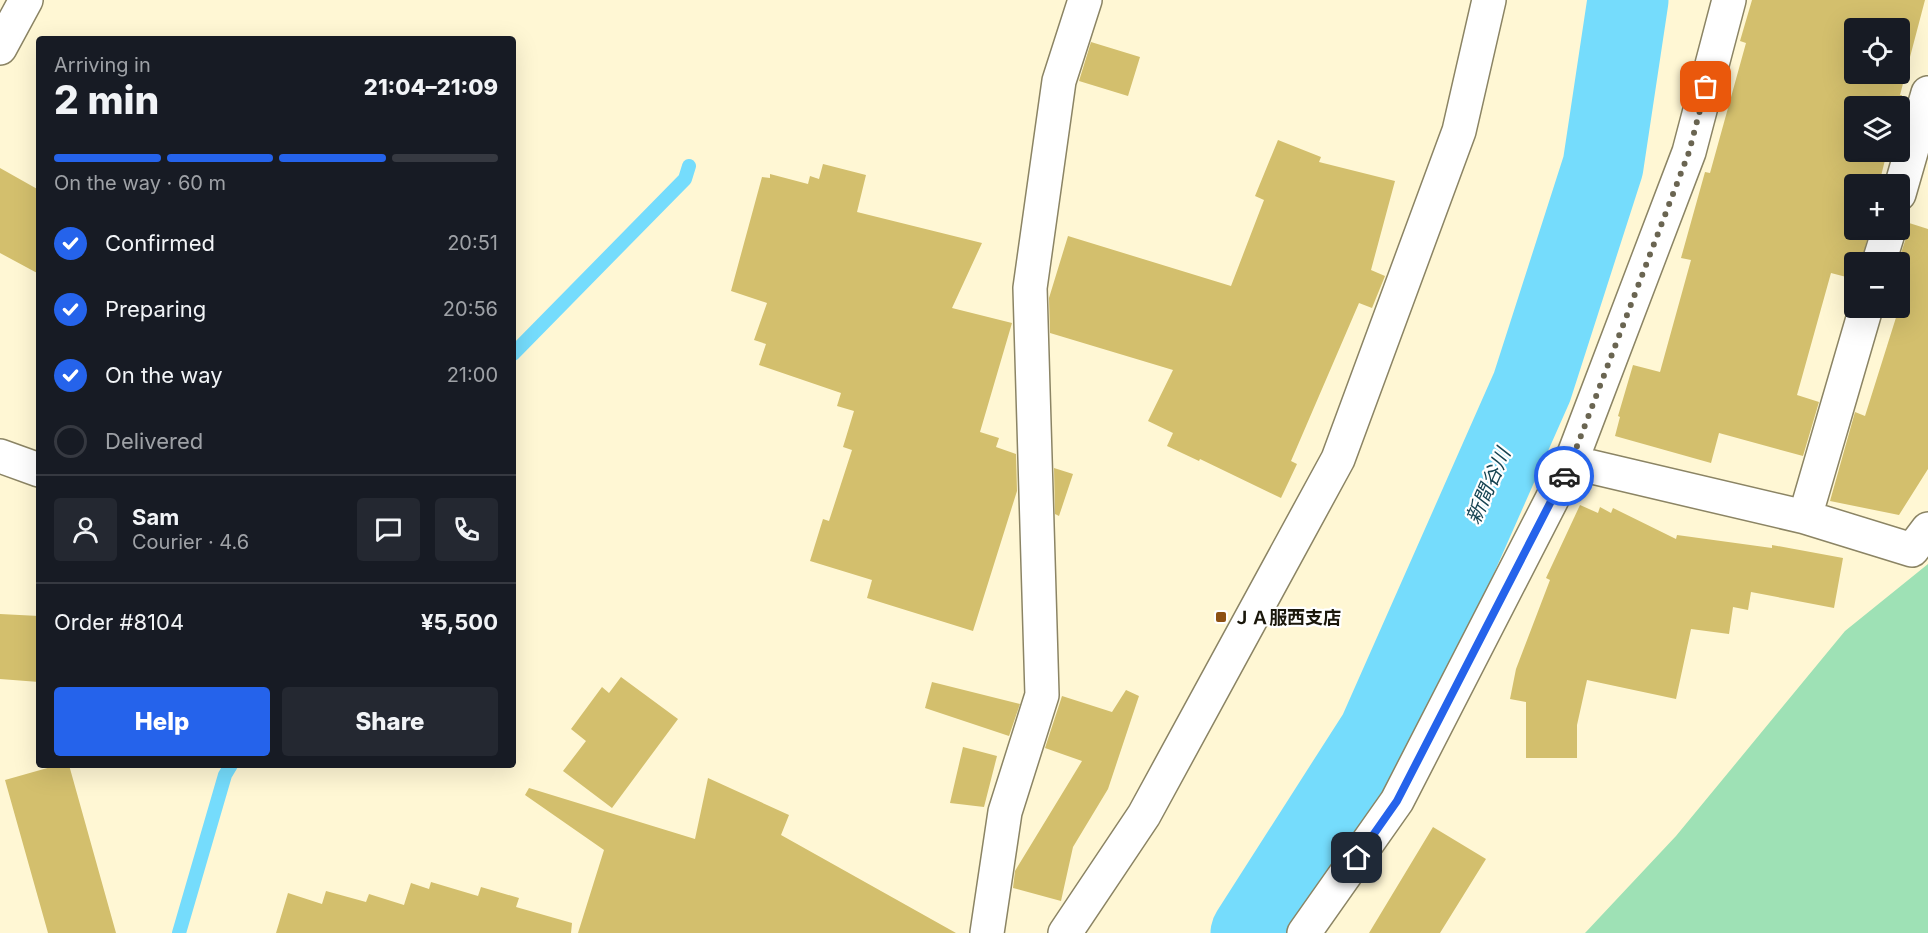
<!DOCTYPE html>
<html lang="en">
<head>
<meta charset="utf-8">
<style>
  :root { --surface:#171b24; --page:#242831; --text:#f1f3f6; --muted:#9ea1a6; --line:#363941; --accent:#2563eb }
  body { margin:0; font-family:Inter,"Noto Sans JP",sans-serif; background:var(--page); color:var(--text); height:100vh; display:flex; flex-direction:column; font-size:22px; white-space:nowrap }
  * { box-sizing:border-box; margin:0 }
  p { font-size:20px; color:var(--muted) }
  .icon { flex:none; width:33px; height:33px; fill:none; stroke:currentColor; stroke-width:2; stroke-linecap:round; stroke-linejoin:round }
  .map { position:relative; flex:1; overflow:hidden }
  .panel { position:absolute; left:36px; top:36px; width:480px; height:732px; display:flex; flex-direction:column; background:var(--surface); border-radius:6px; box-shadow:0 6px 24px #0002 }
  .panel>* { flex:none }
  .tools { position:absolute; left:1844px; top:18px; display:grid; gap:12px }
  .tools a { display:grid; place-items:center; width:66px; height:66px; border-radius:6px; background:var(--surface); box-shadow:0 6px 24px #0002; font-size:30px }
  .pin { position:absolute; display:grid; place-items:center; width:51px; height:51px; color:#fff; margin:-26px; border-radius:12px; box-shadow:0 3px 9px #0006 }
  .courier { position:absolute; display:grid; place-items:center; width:60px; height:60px; margin:-30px; border:4px solid #2563eb; border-radius:50%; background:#fff; color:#222; box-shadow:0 2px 8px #0007 }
  .overview em { font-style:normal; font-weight:800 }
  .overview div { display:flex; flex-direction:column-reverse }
  .overview { display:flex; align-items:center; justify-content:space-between; height:102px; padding:0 18px }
  h1 { font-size:39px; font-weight:800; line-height:45px }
  .bar { display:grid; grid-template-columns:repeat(4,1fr); gap:9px 6px; align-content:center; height:72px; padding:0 18px }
  .bar i { height:8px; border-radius:4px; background:var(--line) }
  .bar .active { background:var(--accent) }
  .bar p { grid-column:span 4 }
  .line { display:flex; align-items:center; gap:15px; padding:0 18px; border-top:2px solid var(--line) }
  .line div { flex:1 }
  .round { display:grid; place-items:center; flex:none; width:63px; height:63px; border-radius:6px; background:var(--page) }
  ol { padding:0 18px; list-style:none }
  li { display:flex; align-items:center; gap:18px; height:66px }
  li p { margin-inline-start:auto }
  li .icon { padding:6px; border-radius:50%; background:var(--accent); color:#fff; stroke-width:4 }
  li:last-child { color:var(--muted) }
  li i { width:33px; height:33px; border:3px solid var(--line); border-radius:50% }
  .primary-button { display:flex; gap:12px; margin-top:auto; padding:12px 18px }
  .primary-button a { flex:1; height:69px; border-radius:6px; background:var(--accent); color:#fff; font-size:24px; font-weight:800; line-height:69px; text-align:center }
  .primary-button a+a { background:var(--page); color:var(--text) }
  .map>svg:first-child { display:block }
  .green { fill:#9ee1b5 }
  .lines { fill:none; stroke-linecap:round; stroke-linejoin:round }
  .stream { stroke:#75dcfc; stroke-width:14 }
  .river { stroke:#75dcfc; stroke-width:81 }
  .building { fill:#d3bf6d; fill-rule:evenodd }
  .minor-casing { stroke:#8b8464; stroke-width:36 }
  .minor { stroke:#fff; stroke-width:33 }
  .done { stroke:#6a6551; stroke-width:6; stroke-dasharray:0 10.8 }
  .route { stroke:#2563eb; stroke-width:8 }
  .poi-dot { fill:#8d5012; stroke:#fff; stroke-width:2 }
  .labels { text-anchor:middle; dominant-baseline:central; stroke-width:4.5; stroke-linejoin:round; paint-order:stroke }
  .poi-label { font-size:18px; font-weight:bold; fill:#1a170b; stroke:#fff; text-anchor:start }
  .water-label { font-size:20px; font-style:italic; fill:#164452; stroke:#fff }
</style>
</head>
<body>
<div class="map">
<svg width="1928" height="933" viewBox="0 0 1928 933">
  <rect width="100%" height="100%" fill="#fff7d4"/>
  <path class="green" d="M1928 564V933H1585L1676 836 1845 631Z"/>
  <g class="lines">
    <path class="stream" d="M513 354 685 179 689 166
      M179 933 225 775 231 765"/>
    <path class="river" d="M1251 933 1379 733 1532 387 1603 166 1628 0"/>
  </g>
  <path class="building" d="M1752 0H1925L1900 95H1902L1899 107 1854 106V152H1887L1879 184H1854V230H1870L1861 262H1854V279L1831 273 1797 395 1819 402 1803 456 1719 433 1711 463 1615 436 1620 417 1618 416 1633 365 1660 372 1691 260 1681 258 1705 172 1710 173 1746 43 1740 41ZM1854 28H1899V74H1854Z
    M1091 42 1140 57 1128 96 1079 81Z
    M1278 140 1321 157 1319 162 1395 181 1371 270 1385 276 1372 308 1359 303 1291 461 1297 464 1281 498 1200 459 1199 461 1167 446 1173 433 1148 421 1173 370 1050 333 1049 298 1068 236 1231 286 1264 200 1255 196Z
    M823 164 866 175 857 212 982 243 952 308 1012 323 980 432 999 438 996 447 1016 454 1017 491 973 631 867 598 872 580 810 561 823 519 829 521 852 450 843 447 854 411 837 406 841 393 759 365 766 344 754 340 767 303 731 291 762 177 770 178V174L808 184 810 176 819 179Z
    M0 168 39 190V274L0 253Z
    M1906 222 1928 229V469L1899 515 1830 501 1855 412 1865 416 1899 308 1902 292 1899 291 1898 262 1907 235Z
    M1054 468 1073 474 1059 516 1055 514Z
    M1580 505 1598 513 1600 507 1611 513 1613 508 1676 539 1677 535 1772 548V545L1843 558 1834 608 1751 592 1748 610 1733 607 1729 634 1691 629 1676 699 1587 680 1577 725V758H1526V702L1510 699 1516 669 1550 580 1546 578Z
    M0 614 39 616V682L0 679Z
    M621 677 678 719 612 808 563 771 586 741 571 729 602 687 609 693Z
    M932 682 1020 704 1009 736 925 708Z
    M1126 690 1139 696 1108 789 1073 847 1061 901 1013 888 1015 871 1082 761 1045 748 1062 696 1112 712Z
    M963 747 997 756 984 807 950 803Z
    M58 765H69L116 933H48L5 780Z
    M708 778 789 815 781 835 956 933H578L604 850 525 795 529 788 695 839Z
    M1433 827 1486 859 1440 933H1369Z
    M431 882 478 896 481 887 519 898 516 907 572 923 571 933H276L288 893 322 904 326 891 366 902 369 894 404 905 411 883 429 889Z"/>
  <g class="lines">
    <defs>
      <path id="minor" d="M0 48 26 0
        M1899 194 1928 93
        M1879 262 1889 230
        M0 456 39 470
        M1571 462 1805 517 1912 550 1928 529
        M1805 517 1866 308
        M987 933 1005 812 1042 695 1030 288 1059 81 1085 0
        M1065 933 1144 815 1338 459 1459 131 1489 0
        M1304 933 1397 801 1571 462 1689 152 1729 0"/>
    </defs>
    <use href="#minor" class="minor-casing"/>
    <use href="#minor" class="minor"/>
  </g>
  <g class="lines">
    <path class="done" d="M1564 476 1571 462 1689 152 1706 87"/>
    <path class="route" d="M1357 858 1397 801 1564 476"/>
  </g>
  <rect class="poi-dot" x="1215" y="611" width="12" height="12" rx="3"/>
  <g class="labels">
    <g class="poi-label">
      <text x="1233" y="617">ＪＡ服西支店</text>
    </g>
    <g class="water-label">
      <text transform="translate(1488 486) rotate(-66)">新間谷川</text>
    </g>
  </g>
</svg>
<div class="tools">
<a><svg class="icon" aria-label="locate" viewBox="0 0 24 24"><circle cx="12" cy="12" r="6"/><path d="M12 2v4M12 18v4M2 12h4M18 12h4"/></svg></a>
<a><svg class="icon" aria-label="layers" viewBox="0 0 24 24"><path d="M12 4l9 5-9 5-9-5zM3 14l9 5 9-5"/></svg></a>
<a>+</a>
<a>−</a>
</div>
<div class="pin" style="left:1706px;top:87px;background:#ea580c"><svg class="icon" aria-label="bag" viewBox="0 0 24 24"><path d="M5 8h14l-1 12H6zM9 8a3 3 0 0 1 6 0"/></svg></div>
<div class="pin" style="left:1357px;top:858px;background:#1f2937"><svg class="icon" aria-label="home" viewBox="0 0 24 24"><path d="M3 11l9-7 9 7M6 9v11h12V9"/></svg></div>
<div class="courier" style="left:1564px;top:476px"><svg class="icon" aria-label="car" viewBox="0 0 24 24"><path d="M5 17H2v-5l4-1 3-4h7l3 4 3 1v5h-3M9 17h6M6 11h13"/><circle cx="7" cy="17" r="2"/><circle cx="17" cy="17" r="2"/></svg></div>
<section class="panel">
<div class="overview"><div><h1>2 min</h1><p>Arriving in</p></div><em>21:04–21:09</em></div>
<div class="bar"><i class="active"></i><i class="active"></i><i class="active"></i><i></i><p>On the way · 60 m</p></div>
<ol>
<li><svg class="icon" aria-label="check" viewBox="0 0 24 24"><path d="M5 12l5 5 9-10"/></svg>Confirmed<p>20:51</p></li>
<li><svg class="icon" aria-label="check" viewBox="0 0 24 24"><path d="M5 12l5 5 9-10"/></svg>Preparing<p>20:56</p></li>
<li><svg class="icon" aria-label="check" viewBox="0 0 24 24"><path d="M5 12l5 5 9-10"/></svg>On the way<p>21:00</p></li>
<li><i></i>Delivered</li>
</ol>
<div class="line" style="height:108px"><a class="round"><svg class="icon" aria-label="person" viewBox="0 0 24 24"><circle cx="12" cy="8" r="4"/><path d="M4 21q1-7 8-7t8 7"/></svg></a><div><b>Sam</b><p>Courier · 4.6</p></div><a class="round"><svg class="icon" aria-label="chat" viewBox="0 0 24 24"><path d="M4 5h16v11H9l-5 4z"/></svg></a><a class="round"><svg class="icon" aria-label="phone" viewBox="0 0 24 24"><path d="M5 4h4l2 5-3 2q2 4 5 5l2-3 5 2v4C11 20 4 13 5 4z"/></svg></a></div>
<div class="line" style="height:78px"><div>Order #8104</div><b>¥5,500</b></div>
<div class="primary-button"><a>Help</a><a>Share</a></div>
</section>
</div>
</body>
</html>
